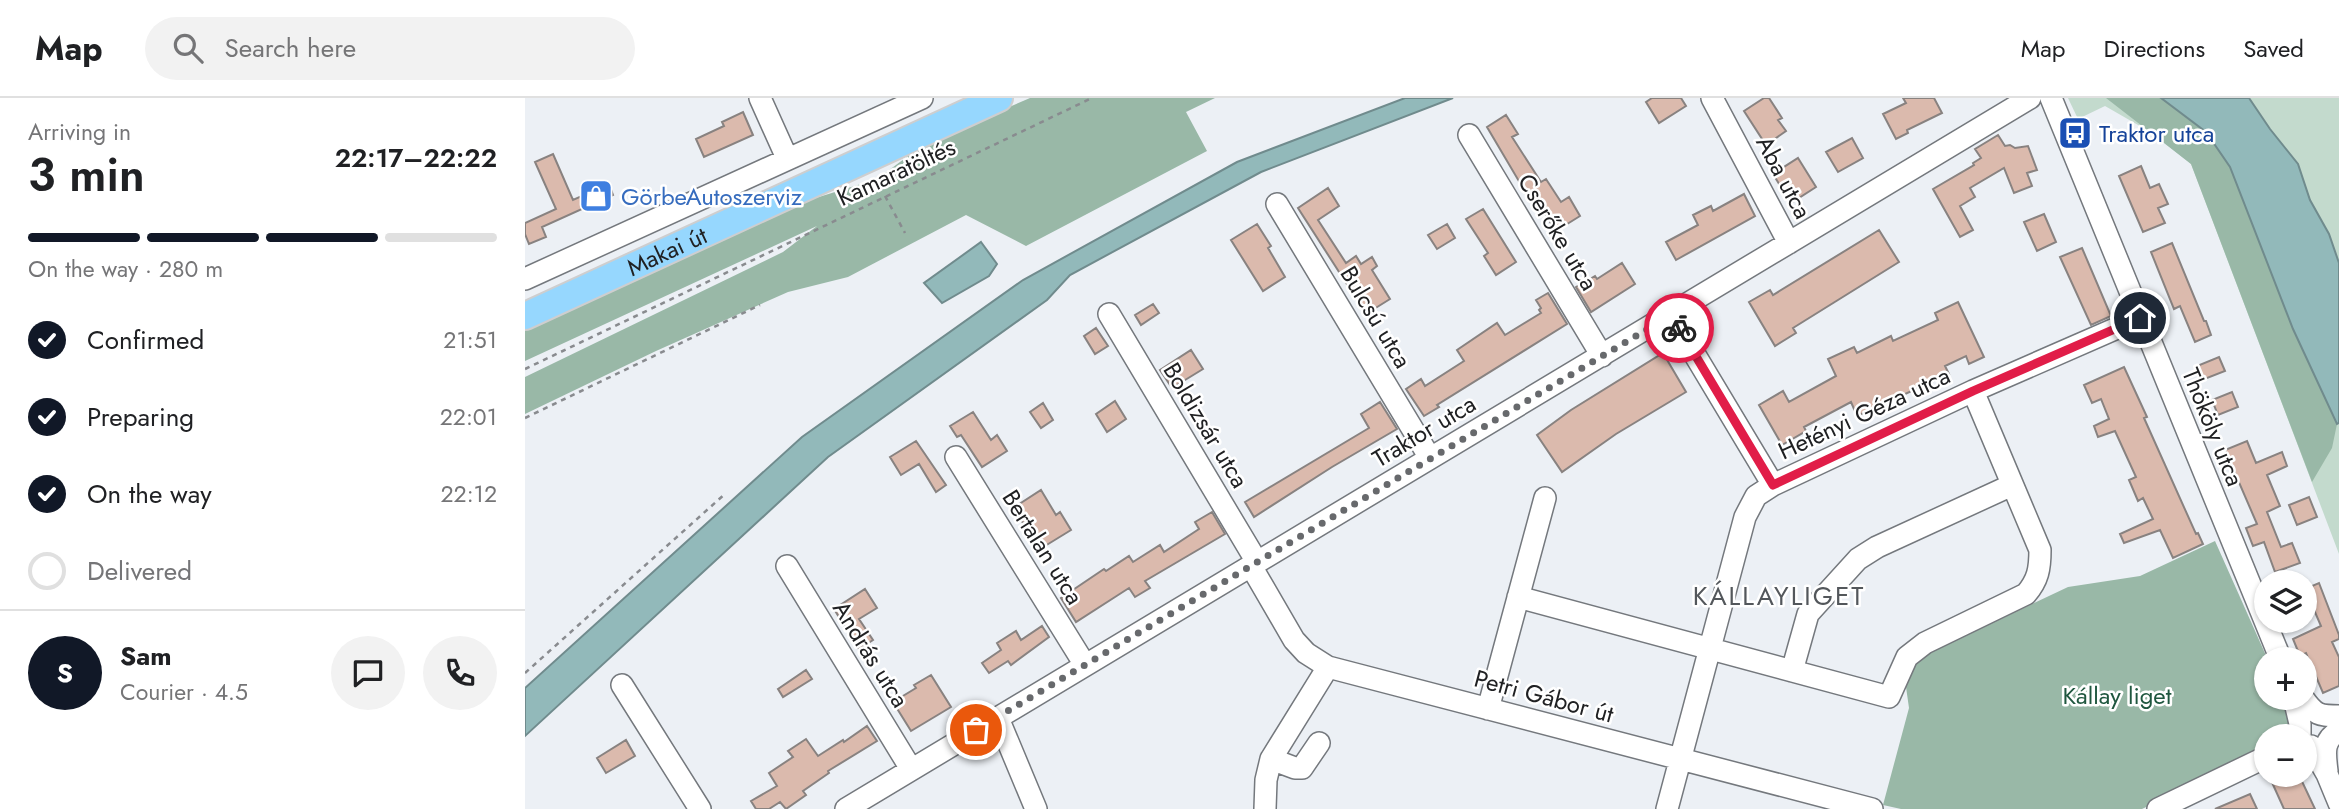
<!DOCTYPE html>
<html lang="en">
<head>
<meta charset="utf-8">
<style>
  :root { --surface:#fff; --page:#f2f2f2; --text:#202124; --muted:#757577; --line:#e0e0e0; --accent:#111827 }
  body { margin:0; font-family:Jost,sans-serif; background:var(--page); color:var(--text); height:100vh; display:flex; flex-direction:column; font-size:26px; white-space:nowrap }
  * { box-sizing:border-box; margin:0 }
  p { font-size:23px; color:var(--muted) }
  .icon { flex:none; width:38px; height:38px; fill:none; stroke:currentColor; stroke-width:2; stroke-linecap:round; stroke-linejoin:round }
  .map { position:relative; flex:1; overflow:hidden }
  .drawer { display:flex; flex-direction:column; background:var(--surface); width:525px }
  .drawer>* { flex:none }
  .controls { position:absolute; left:1729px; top:472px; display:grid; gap:14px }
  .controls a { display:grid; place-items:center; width:63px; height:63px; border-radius:50%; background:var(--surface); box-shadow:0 2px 5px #0004; font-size:35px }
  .pin { position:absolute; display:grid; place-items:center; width:60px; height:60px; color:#fff; margin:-30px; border:4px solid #fff; border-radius:50%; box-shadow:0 2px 7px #0007 }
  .courier { position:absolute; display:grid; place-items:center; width:70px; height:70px; margin:-35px; border:5px solid #e11d48; border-radius:50%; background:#fff; color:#222; box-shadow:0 2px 9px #0007 }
  .summary em { font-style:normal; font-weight:600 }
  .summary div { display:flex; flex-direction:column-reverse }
  .summary { display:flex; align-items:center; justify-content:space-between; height:119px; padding:0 28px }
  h1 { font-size:46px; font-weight:600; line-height:52px }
  .bar { display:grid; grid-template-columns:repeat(4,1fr); gap:10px 7px; align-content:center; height:84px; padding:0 28px }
  .bar i { height:9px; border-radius:5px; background:var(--line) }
  .bar .active { background:var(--accent) }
  .bar p { grid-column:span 4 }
  .line { display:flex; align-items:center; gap:18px; padding:0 28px; border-top:2px solid var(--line) }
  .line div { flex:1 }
  .round { display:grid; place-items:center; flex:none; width:74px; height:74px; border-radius:37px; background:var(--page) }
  ol { padding:0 28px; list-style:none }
  li { display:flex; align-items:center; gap:21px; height:77px }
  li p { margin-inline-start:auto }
  li .icon { padding:7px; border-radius:50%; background:var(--accent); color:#fff; stroke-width:4 }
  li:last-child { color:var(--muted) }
  li i { width:38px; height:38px; border:4px solid var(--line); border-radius:50% }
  header { display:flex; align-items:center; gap:42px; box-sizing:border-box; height:98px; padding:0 35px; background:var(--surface); border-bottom:2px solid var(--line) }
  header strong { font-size:33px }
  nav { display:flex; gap:38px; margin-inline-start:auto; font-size:24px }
  .search { width:490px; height:63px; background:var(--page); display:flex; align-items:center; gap:18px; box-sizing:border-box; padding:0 24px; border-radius:38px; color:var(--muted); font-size:26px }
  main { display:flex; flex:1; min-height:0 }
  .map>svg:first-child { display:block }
  .green { fill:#c3dacd }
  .forest { fill:#99b8a7 }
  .water { fill:#92b9ba; stroke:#708b8d; stroke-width:2 }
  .building { fill:#dbbaad; stroke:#888280; stroke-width:2 }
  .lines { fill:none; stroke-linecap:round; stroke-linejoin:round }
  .minor-casing { stroke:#74787d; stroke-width:24 }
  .major-casing { stroke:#cececf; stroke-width:30 }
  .path { stroke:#898b8f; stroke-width:2.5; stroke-dasharray:5 5; stroke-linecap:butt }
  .minor { stroke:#fff; stroke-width:21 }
  .major { stroke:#96d7fe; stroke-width:26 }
  .done { stroke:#67696c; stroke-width:7; stroke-dasharray:0 12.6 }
  .route { stroke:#e11d48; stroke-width:9 }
  .labels { text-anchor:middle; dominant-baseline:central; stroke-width:5; stroke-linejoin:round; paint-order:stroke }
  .transit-label { font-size:24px; fill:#164399; stroke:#fff; text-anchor:start }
  .street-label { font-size:24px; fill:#202123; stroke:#fff }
  .shop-label { font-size:24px; fill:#366cbe; stroke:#fff; text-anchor:start }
  .park-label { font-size:24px; fill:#1f573f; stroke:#fff }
  .neighbourhood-label { font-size:26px; letter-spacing:2px; fill:#53575b; stroke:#fff }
</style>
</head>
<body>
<header>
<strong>Map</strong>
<div class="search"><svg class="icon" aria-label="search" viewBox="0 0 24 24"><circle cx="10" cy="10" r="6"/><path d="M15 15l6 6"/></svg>Search here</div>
<nav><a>Map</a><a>Directions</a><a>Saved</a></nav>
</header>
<main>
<section class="drawer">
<div class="summary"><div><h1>3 min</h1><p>Arriving in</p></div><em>22:17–22:22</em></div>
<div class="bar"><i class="active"></i><i class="active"></i><i class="active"></i><i></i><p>On the way · 280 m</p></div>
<ol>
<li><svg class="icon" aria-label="check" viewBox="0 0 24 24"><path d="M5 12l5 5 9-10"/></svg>Confirmed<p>21:51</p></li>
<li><svg class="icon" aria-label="check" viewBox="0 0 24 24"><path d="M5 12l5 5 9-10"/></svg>Preparing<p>22:01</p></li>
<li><svg class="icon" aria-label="check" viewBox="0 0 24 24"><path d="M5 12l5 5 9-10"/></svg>On the way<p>22:12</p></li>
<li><i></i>Delivered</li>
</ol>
<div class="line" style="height:126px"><b class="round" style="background:var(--accent);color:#fff">S</b><div><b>Sam</b><p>Courier · 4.5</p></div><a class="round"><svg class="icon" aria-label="chat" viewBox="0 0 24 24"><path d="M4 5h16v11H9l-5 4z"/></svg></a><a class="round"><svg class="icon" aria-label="phone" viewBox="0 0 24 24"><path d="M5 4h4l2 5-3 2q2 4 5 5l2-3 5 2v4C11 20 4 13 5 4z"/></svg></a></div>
</section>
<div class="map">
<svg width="1814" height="711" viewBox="0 0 1814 711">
  <rect width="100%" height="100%" fill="#ecf0f5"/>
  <path class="green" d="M1543 0H1814V456L1666 66 1627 35 1580 8 1553 21Z"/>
  <path class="forest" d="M505 0H690L661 14 682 53 501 148 441 117 323 179 263 194 131 253 0 316V279L258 154 292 128 0 263V230L268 107 352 81 402 44Z
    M1581 0H1636L1681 34 1705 69 1768 231 1812 326 1807 350 1787 384 1666 66Z
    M1690 443 1743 562H1741V600H1760L1769 620C1762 639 1762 639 1741 639V652L1617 711H1376L1358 707 1384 610 1381 589 1391 561 1543 489 1615 478Z"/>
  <path class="water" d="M880 0H928L736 74 545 177 522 202 303 359 0 638V590L277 339 498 182 712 64Z
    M1636 0H1724L1745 31 1773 66 1785 102 1804 136 1814 165V325L1812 326 1768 231 1705 69 1681 34Z
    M456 144 472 166 464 178 417 205 399 185Z"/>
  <path class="building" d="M1127 0H1156L1161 8 1134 25 1121 4Z
    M1239 0H1244L1257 20 1253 22 1261 33 1241 47 1219 13Z
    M1378 0H1409L1417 15 1382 32 1383 35 1371 41 1358 16 1381 5Z
    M218 14 228 37 179 59 171 41 199 28 197 24Z
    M981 17 993 36 987 39 1016 84 1021 81 1036 104 1044 99 1055 118 1031 133 1012 104 1008 107 962 29Z
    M1473 37 1480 48 1485 47 1490 50 1503 48 1512 72 1502 75 1507 88 1489 95 1479 70 1445 90 1450 99 1435 108 1448 132 1435 139 1408 91 1449 67 1448 65 1456 60 1450 51Z
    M1327 40 1338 60 1313 74 1301 54Z
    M28 56 48 102 84 86 88 97 17 129 21 139 4 146 0 136V125L31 111 10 64Z
    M1273 60 1291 89 1266 105 1248 76Z
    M1616 68 1625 90 1634 86 1643 106 1633 110 1640 125 1618 134 1594 78Z
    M803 90 814 108 793 122 821 165 831 158 836 166 847 159 852 168 847 172 865 201 841 216 773 110Z
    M1219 96 1230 118 1151 162 1141 144 1173 127 1168 117 1186 108 1188 113Z
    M958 111 991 164 971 177 959 158 963 155 941 121Z
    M1519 116 1531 144 1512 153 1499 124Z
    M732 126 746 148 743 150 760 179 738 193 706 142Z
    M922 126 930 140 912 151 903 137Z
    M1354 132 1374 164 1268 230 1271 235 1250 248 1224 204 1245 192 1248 197Z
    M1647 145 1679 223H1681L1686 237 1670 244 1655 208 1649 211 1626 154Z
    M1557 150 1586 218 1566 227 1535 159Z
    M1097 165 1110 186 1066 214 1051 189 1070 178 1072 181Z
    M1023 195 1042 226 912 307 914 309 899 318 881 291 896 281 900 288 939 263 932 252 972 225 980 237 1016 215 1014 212 1016 210 1011 202Z
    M1433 204 1459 259 1444 266 1441 258 1420 268 1424 276 1332 318 1326 304 1279 329 1281 333 1257 347 1234 307 1258 293 1264 304 1311 278 1303 261 1329 249 1332 255 1366 238 1368 243 1413 222 1410 215Z
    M628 206 634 215 616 227 610 217Z
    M571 230 583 248 570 256 559 238Z
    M666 252 678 271 647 290 635 272Z
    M1138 255 1161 294 1091 336 1037 374 1012 337 1046 312Z
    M1694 259 1700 273 1677 282 1672 268Z
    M1599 269 1622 319 1619 320 1671 436 1673 435 1678 446 1648 460 1635 432 1599 445 1595 436 1628 421 1618 400 1613 403 1604 382 1611 379 1590 333 1573 339 1569 328 1584 321 1576 301 1567 305 1559 287Z
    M1707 294 1713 309 1693 317 1687 302Z
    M590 303 601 321 582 334 571 316Z
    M855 304 872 331 807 369 729 419 720 404 844 330 836 316Z
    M518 305 528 322 516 330 505 314Z
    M448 314 466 342 472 337 482 353 457 369 436 337 432 339 425 328Z
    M391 343 421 387 411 394 394 366 376 377 365 359Z
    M1722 343 1731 365 1757 354 1762 368 1742 377 1755 408 1742 414 1756 449 1767 445 1775 465 1750 474 1739 444 1728 448 1721 430 1732 426 1700 352Z
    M516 392 531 417 535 414 546 432 520 448 503 422 498 425 488 410Z
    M1784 399 1792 419 1772 427 1764 407Z
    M687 414 700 436 620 483 625 490 610 499 604 490 551 524 536 500 579 471 581 473 604 458 608 464 635 447 639 454 674 431 670 424Z
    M1794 485 1814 537V541L1807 544 1814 559V588L1798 595 1781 555 1775 558 1768 541 1796 528 1780 491Z
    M340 491 352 510 334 521 348 542 334 551 309 511Z
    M517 528 524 539 486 567 483 563 464 575 457 565 476 552 472 545 491 533 496 542Z
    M281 572 287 581 258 599 253 591Z
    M406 577 426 609 386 633 368 604 391 590 389 587Z
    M342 628 352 643 303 673 304 675 278 693 281 697 261 711 255 704 244 711H231L226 703 252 688 244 675 268 659 263 653 281 641 293 658 318 642 319 644Z
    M101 642 110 658 81 675 72 660Z
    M1752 677H1774L1790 711H1759L1745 680Z
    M1725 696 1732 711H1690Z"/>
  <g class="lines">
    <defs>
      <path id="minor" d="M235 0 262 60
        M1187 0 1264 145
        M1526 0 1756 562
        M944 37 1077 258
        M752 106 905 360
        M0 181 397 0
        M584 216 732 464
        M1146 217 1248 387
        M431 359 560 567
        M262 468 386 671
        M726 468 769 542 781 555 803 569 1347 711
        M993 499 1364 599 1382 559 1400 545 1501 496C1513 482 1515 471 1515 452L1448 293
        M1267 573 1283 516 1333 461 1352 449 1487 387
        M97 587 175 711
        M1769 600 1775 626V639
        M1778 600C1790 617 1794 618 1814 618
        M963 611 1020 400
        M473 620 511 711
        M1786 648 1802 676 1814 705
        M746 661 770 670H777L794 645
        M1802 673C1800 656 1797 642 1814 633
        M321 711 1505 0
        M740 711 741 682 746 661 803 569
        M1142 711 1220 419 1231 398 1248 387 1448 293 1615 220
        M1633 711 1741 659"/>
      <g id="major">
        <path id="s1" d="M0 218 474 0"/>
      </g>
    </defs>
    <use href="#minor" class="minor-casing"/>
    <use href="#major" class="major-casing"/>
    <path class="path" d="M360 98 380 135
      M0 271 567 0
      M0 320 235 207
      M0 575 201 395"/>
    <use href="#minor" class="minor"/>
    <use href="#major" class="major"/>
  </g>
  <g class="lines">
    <path class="done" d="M451 632 1146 217 1154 230"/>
    <path class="route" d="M1154 230 1248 387 1448 293 1615 220"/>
  </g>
  <defs>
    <symbol id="bus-square" viewBox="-11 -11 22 22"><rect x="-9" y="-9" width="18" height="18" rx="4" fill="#1a4fb4" stroke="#fff"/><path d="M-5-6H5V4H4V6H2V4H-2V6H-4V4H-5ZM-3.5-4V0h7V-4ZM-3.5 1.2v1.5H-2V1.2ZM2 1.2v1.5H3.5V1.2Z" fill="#fff"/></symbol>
    <symbol id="shop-square" viewBox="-11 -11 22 22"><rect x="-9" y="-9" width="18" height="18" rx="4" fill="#3f7fe0" stroke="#fff"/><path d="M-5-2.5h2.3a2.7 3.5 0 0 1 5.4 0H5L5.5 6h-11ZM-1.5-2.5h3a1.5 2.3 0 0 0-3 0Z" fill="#fff"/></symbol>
  </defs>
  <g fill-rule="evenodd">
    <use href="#bus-square" x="1531" y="16" width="38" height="38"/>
    <use href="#shop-square" x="52" y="79" width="38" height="38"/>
  </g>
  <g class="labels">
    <g class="transit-label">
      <text x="1574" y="35">Traktor utca</text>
    </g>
    <g class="street-label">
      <text transform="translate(371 74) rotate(-25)">Kamaratöltés</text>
      <text transform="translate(1259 79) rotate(62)">Aba utca</text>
      <text transform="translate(1033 134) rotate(59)">Cserőke utca</text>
      <text stroke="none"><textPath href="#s1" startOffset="156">Makai út</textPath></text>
      <text transform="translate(851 219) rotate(59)">Bulcsú utca</text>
      <text transform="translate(1339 315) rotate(-25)">Hetényi Géza utca</text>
      <text transform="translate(681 327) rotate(59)">Boldizsár utca</text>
      <text transform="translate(1688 329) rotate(68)">Thököly utca</text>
      <text transform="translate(899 333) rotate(-31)">Traktor utca</text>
      <text transform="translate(518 449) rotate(58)">Bertalan utca</text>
      <text transform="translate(346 556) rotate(58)">András utca</text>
      <text transform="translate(1019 598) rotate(15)">Petri Gábor út</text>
    </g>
    <g class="shop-label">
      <text x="96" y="98">GörbeAutoszerviz</text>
    </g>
    <g class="park-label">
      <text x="1592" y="597">Kállay liget</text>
    </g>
    <g class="neighbourhood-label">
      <text x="1254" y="498">KÁLLAYLIGET</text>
    </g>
  </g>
</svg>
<div class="controls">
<a><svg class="icon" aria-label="layers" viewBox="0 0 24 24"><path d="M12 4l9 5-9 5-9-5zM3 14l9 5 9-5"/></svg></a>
<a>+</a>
<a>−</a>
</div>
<div class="pin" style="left:451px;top:632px;background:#ea580c"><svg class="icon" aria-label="bag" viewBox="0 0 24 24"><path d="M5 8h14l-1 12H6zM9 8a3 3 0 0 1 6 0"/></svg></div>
<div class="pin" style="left:1615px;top:220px;background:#1f2937"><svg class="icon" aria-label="home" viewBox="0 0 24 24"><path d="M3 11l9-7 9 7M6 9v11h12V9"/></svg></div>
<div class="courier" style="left:1154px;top:230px"><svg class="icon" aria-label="bike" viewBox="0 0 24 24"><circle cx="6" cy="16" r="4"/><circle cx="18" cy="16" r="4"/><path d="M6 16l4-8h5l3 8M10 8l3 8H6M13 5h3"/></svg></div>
</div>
</main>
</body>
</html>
